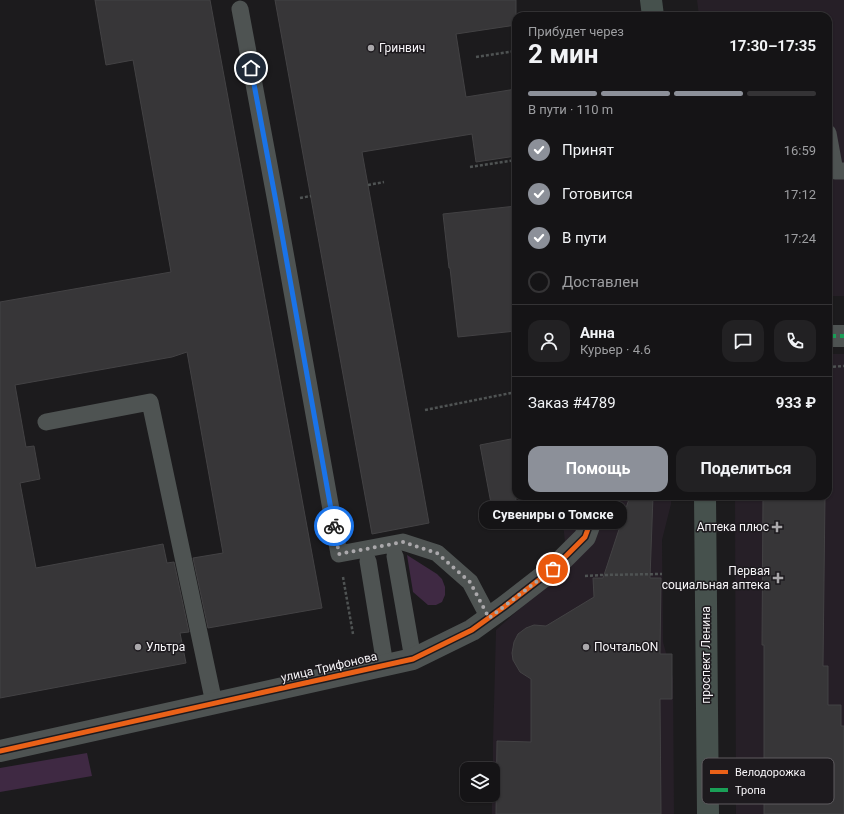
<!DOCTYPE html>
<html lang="ru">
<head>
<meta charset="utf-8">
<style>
  :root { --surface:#151416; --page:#222123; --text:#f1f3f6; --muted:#9d9ea1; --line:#343335; --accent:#8c9099 }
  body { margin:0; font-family:Roboto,sans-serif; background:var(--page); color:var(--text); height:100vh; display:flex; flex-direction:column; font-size:15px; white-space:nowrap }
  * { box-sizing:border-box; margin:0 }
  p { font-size:13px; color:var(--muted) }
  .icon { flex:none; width:22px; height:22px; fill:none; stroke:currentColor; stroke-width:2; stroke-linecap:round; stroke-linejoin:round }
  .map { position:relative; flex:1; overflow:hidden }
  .side { position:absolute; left:512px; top:12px; width:320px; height:488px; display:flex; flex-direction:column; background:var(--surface); border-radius:12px; box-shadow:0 1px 3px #0004,0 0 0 1px var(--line) }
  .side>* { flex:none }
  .fabs { position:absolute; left:460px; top:762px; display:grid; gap:8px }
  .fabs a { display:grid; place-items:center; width:40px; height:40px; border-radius:8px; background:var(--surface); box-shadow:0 1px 3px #0004,0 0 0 1px var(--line); font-size:20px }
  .pin { position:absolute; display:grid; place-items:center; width:34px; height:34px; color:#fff; margin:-17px; border:2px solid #fff; border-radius:50%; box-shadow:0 1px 4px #0007 }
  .courier { position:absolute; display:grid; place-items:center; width:40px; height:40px; margin:-20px; border:3px solid #1a73e8; border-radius:50%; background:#fff; color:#222; box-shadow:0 1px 5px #0007 }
  .bubble { position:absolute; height:28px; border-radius:12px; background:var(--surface); box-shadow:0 1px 3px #0004,0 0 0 1px var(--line); font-size:13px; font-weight:700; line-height:28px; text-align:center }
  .headline em { font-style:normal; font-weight:700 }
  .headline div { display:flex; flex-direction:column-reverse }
  .headline { display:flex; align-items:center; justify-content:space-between; height:68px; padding:0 16px }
  h1 { font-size:26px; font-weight:700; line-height:30px }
  .bar { display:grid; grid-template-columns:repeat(4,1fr); gap:6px 4px; align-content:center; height:48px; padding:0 16px }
  .bar i { height:5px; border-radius:3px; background:var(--line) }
  .bar .current { background:var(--accent) }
  .bar p { grid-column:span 4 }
  .line { display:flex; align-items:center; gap:10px; padding:0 16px; border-top:1px solid var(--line) }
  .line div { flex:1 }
  .round { display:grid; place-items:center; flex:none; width:42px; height:42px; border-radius:12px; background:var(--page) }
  ol { padding:0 16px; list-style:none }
  li { display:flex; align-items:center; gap:12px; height:44px }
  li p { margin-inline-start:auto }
  li .icon { padding:4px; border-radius:50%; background:var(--accent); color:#fff; stroke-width:4 }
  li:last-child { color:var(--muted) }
  li i { width:22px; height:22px; border:2px solid var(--line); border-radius:50% }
  .primary-button { display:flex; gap:8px; margin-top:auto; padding:8px 16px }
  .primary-button a { flex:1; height:46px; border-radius:12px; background:var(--accent); color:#fff; font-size:16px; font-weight:700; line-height:46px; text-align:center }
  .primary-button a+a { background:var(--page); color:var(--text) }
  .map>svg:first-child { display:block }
  .built { fill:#261f27 }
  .green { fill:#3f2943 }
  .building { fill:#373638; stroke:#434244 }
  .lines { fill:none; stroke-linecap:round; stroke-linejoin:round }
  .path { stroke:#4f5353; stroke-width:2.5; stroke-dasharray:3 2; stroke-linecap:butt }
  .lane { stroke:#4e5352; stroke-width:17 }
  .street { stroke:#4e5352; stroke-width:22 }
  .primary { stroke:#46514d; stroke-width:22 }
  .quiet { stroke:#1a9f57; stroke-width:4; stroke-dasharray:8 4; stroke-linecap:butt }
  .cycleway-casing { stroke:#1d1a1e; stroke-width:8 }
  .cycleway { stroke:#ea6118; stroke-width:5 }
  .done { stroke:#aaa8ab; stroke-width:4; stroke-dasharray:0 7.2 }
  .route { stroke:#1a73e8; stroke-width:5 }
  .poi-dot { fill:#aaa8ab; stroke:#1d1a1e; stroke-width:1.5 }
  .labels { text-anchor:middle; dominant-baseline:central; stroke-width:3; stroke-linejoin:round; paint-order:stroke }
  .poi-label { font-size:12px; fill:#f6f4f7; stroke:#1d1a1e; text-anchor:start }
  .street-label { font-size:12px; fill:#f6f4f7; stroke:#1d1a1e }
  .key { fill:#1d1a1e; stroke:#5e5b5f; stroke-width:1 }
  .key-label { font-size:11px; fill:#f6f4f7 }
</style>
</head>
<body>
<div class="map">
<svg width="844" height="814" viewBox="0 0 844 814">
  <rect width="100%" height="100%" fill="#1c1b1d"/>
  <path class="built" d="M697 0H844V296H828V16H699Z
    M828 354H844V814H736L735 496H828Z
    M560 496H589L577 529 565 542Z
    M611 496H671V504L662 540 663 642 673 678 674 814H492V795H493V742L496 630 594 542Z"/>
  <path class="green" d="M407 555 437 574 442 579 445 587V595L442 602 436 605H428L413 592Z
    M87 753 92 776 0 792V768Z"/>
  <path class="building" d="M95 0H210L322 608 208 628 193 558 223 553 187 352 172 357 15 385 26 447 34 446 40 479 20 483 36 568 163 544 167 563 174 562 189 632 180 633 186 663 0 698V302L171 272 133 60 106 65Z
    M275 0H516V25L456 34 466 97 516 89V156L476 162 472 134 362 152 429 523 372 534Z
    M516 206V331L458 337 450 268H449L443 214Z
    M516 438V515L494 519 480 445Z
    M630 496H653L650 578H661L660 654H672V699H660L661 814H496L497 741 531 742V679L520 672 513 660 512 653 514 642 518 634 526 628 534 625 546 626 594 597 593 578H603Z
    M763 496H825L823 666H828V705H841V726H844V814H764V645H762Z"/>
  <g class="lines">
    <path class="path" d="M476 57 516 51
      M470 167 516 160
      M368 185 384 182
      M300 198 311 196
      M828 367 844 366
      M425 410 516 392
      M585 576 602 575 662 574
      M343 577 353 634"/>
    <path class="lane" d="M240 9 276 202 339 554 403 542 437 553 470 582 489 618
      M828 133 835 171H844
      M46 422 150 402 214 703
      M395 556 413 659
      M368 561 385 665"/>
    <path class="street" d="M828 336H844
      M0 751 413 659 472 630 504 607 553 569 585 537 600 496"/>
    <path class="primary" d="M651 0 653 16
      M705 496 708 814"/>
    <path class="quiet" d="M828 336H844"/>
    <defs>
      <path id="cycleway" d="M0 751 413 659 472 630 504 607 553 569 585 537 600 496"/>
    </defs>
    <use href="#cycleway" class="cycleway-casing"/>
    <use href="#cycleway" class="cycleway"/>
  </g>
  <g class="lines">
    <path class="done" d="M334 526 339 554 403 542 437 553 470 582 489 618 553 569"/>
    <path class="route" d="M251 68 279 218 334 526"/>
  </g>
  <g class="poi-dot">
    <circle cx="371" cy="48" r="4"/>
    <path d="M775 521h4v4h4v4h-4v4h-4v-4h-4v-4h4z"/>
    <path d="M776 572h4v4h4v4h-4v4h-4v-4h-4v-4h4z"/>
    <circle cx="138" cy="647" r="4"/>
    <circle cx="586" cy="647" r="4"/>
  </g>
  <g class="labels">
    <g class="poi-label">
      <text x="379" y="48">Гринвич</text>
      <text x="769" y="527" text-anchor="end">Аптека плюс</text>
      <text x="770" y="571" text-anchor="end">Первая<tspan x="770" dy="14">социальная аптека</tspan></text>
      <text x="146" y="647">Ультра</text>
      <text x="594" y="647">ПочтальON</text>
    </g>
    <g class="street-label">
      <text transform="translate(706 655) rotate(-90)">проспект Ленина</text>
      <text transform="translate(329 667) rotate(-13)">улица Трифонова</text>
    </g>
  </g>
  <rect x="702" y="758" width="132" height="46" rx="6" class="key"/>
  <rect x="710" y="770" width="18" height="4" fill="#ea6118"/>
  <rect x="710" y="788" width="18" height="4" fill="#1a9f57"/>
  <g class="key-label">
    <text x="735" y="776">Велодорожка</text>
    <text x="735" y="794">Тропа</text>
  </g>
</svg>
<div class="fabs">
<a><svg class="icon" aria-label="layers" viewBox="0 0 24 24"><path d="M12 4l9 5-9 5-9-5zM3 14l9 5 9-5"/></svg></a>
</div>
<div class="pin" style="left:553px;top:569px;background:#ea580c"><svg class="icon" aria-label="bag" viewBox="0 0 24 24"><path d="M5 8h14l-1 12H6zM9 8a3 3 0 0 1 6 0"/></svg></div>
<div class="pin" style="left:251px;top:68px;background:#1f2937"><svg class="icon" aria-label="home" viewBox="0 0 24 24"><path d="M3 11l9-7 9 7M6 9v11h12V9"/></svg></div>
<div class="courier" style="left:334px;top:526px"><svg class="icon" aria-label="bike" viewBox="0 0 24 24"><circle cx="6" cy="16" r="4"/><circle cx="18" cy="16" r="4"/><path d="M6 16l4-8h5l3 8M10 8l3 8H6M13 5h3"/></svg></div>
<div class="bubble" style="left:479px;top:501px;width:148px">Сувениры о Томске</div>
<section class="side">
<div class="headline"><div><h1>2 мин</h1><p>Прибудет через</p></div><em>17:30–17:35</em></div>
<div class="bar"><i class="current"></i><i class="current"></i><i class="current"></i><i></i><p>В пути · 110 m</p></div>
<ol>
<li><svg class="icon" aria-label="check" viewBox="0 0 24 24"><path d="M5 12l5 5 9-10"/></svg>Принят<p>16:59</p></li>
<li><svg class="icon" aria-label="check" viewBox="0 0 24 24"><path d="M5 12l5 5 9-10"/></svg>Готовится<p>17:12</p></li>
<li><svg class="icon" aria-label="check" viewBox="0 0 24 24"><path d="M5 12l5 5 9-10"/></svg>В пути<p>17:24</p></li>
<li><i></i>Доставлен</li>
</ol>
<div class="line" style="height:72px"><a class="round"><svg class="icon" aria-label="person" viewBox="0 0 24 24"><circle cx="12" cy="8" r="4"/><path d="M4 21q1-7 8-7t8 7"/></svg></a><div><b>Анна</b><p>Курьер · 4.6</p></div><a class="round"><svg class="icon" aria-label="chat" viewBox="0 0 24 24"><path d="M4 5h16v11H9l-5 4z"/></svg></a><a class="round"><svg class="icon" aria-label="phone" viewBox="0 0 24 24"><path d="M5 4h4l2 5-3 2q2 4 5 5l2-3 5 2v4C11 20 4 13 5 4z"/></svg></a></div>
<div class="line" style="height:52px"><div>Заказ #4789</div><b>933 ₽</b></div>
<div class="primary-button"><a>Помощь</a><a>Поделиться</a></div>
</section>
</div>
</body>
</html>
